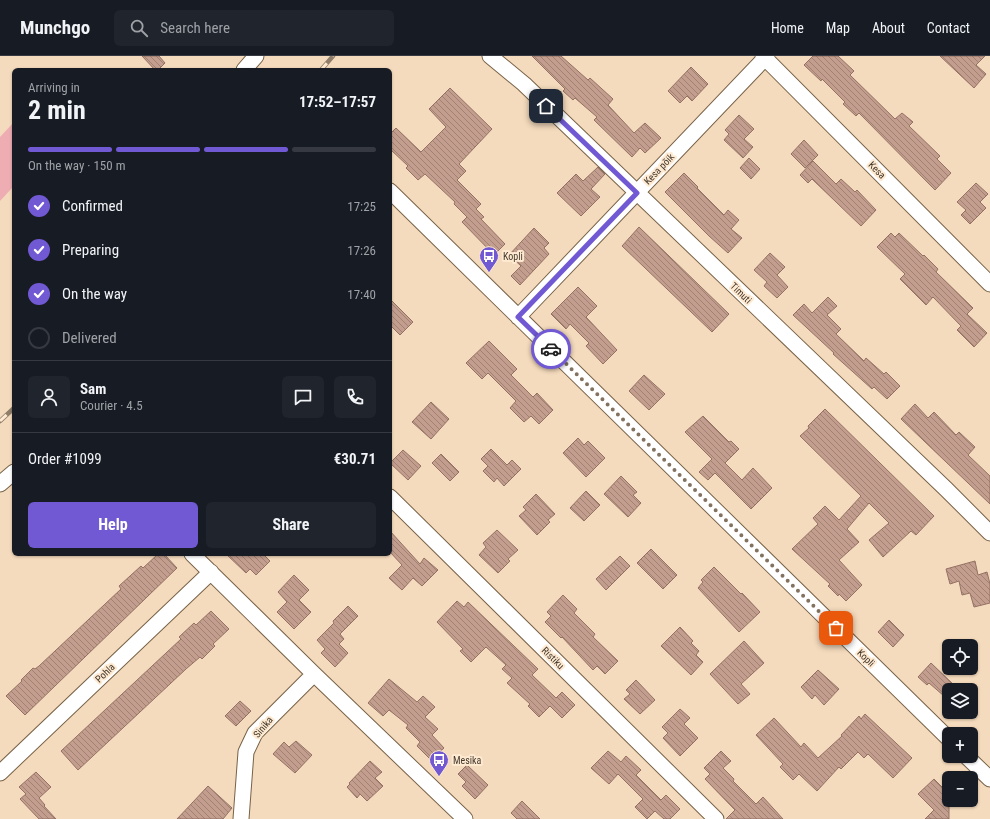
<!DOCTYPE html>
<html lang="en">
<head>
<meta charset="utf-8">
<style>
  :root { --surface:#171b24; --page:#20242c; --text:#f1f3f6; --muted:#9ea1a6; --line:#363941; --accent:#7259d4 }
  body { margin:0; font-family:"Roboto Condensed",sans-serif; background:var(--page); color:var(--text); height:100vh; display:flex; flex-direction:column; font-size:15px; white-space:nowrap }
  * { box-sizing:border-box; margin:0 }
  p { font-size:13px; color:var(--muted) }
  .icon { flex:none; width:22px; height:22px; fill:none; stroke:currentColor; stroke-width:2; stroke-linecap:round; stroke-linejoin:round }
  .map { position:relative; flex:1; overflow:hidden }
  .sheet { position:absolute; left:12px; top:12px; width:380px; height:488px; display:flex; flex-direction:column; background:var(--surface); border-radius:6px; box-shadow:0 1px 3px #0004 }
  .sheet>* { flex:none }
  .buttons { position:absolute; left:942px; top:583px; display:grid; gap:8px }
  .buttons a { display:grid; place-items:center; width:36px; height:36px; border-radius:6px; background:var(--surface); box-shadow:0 1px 3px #0004; font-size:20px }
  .pin { position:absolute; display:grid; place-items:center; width:34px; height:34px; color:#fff; margin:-17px; border-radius:8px; box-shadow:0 2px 6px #0006 }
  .courier { position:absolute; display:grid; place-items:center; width:40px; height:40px; margin:-20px; border:3px solid #7259d4; border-radius:50%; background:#fff; color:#222; box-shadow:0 1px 5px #0007 }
  .summary em { font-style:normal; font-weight:700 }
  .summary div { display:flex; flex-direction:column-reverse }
  .summary { display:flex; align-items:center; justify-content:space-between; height:68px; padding:0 16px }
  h1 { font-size:26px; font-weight:700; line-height:30px }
  .bar { display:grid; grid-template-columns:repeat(4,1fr); gap:6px 4px; align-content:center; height:48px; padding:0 16px }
  .bar i { height:5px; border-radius:3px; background:var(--line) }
  .bar .current { background:var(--accent) }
  .bar p { grid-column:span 4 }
  .line { display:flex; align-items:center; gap:10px; padding:0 16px; border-top:1px solid var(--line) }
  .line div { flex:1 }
  .round { display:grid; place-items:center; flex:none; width:42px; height:42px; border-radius:6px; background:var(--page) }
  ol { padding:0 16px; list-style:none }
  li { display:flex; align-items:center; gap:12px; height:44px }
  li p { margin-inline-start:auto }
  li .icon { padding:4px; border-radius:50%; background:var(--accent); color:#fff; stroke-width:4 }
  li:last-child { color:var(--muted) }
  li i { width:22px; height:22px; border:2px solid var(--line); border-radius:50% }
  .primary-button { display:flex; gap:8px; margin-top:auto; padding:8px 16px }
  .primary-button a { flex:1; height:46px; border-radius:6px; background:var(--accent); color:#fff; font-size:16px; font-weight:700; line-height:46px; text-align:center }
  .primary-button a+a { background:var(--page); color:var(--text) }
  header { display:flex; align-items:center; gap:24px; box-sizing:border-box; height:56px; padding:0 20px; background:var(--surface); border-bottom:1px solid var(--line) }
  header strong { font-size:19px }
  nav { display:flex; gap:22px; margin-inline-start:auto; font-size:14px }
  .search { width:280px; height:36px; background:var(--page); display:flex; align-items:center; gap:10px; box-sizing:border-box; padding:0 14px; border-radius:6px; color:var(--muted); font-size:15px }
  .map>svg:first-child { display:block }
  .pitch { fill:#eeadb2 }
  .building { fill:url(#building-back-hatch); stroke:#947163 }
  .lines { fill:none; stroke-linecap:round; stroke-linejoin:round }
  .minor-casing { stroke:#786247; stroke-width:17 }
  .minor { stroke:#fff; stroke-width:15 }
  .rail-casing { stroke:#907e6a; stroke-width:4.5 }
  .rail { stroke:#fee9d1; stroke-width:3; stroke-dasharray:9; stroke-linecap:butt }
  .done { stroke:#82725f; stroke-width:4; stroke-dasharray:0 7.2 }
  .route { stroke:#7259d4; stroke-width:5 }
  .labels { text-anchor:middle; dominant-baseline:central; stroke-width:4; stroke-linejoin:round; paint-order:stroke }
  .street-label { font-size:10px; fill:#44392d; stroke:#fee9d1 }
  .poi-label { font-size:10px; fill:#44392d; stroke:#fee9d1; text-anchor:start }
</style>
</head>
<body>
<header>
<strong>Munchgo</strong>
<div class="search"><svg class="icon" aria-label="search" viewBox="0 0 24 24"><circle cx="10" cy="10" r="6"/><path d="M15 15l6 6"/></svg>Search here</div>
<nav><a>Home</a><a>Map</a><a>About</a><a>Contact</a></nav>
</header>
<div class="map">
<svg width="990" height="763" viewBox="0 0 990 763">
  <defs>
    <pattern id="building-back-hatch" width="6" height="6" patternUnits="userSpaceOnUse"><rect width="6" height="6" fill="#c39e8f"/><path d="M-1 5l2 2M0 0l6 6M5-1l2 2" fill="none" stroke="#a08275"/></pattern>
  </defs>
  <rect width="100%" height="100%" fill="#f5dbbd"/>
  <path class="pitch" d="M14 66V130L0 145V81Z"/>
  <path class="building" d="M142 0H159L165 7 158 14H155Z
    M532 0H561L588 24 590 22 613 43 608 49 634 77 645 67 661 82 645 97 640 92 632 101 594 64 597 61 575 42 573 44 563 35 565 33Z
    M813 0H838L854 15 850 19 895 63 902 57 913 66 909 70 940 100 937 103 951 117 935 134 859 57 856 60 843 48 845 46 822 23 821 25 804 9Z
    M940 0H985L976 9 986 18 974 32Z
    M691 11 708 28 692 45 687 40 680 47 668 35Z
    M450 32 492 73 459 108 466 115 457 124 481 148 476 153 484 161 481 163 505 188 494 199 462 166 467 161 454 148 455 146 425 118 418 124 406 112 408 110 390 93V78L396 72 421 96 446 71 429 53Z
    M739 59 754 73 744 83 753 91 743 102 724 84 729 78 725 74Z
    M804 84 818 99 805 112 791 98Z
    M749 102 760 113 751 123 740 112Z
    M813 105 836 128 841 123 855 136 857 134 876 154 861 170 812 123 808 127 800 119Z
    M598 111 605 118 591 133 600 141 581 160 557 137 576 118 583 125Z
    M684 117 698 131 697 132 724 159 728 154 739 164 731 173 742 182 728 197 709 180 665 136Z
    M976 127 988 138 980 146 986 152 970 168 961 159 966 154 957 146Z
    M639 171 729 258 712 276 622 190Z
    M534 172 549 187 544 192 549 198 520 229 511 220 521 210 509 199Z
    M891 177 895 181 899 177 923 200 924 199 938 213 936 216 973 252 967 258 987 277 974 291 957 274 961 270 933 241 926 249 900 223 905 218 877 191Z
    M770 197 785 211 777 219 788 231 777 242 764 230 767 226 754 214Z
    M578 231 597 250 586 261 617 294 603 308 586 290 589 287 570 268 566 273 551 258Z
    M828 241 837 250 827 259 841 273 836 278 864 305 866 302 884 318 886 316 900 330 887 343 874 331 872 333 833 298 834 297 793 259 804 248 812 257Z
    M390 243 413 266 400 279 390 269Z
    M489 285 517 313 511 319 533 341 537 337 553 354 539 368 531 360 524 366 510 352 516 345 488 317 482 323 466 307Z
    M644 319 665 338 649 354 629 335Z
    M431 346 449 363 431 383 412 366Z
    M915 348 928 362 934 356 956 379 959 376 975 391 968 399 990 420V448L901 363Z
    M825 353 934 460 916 479 911 475 883 501 869 484 889 467 869 447 847 473 859 486 839 504 862 529 846 545 839 538 838 540 828 530 830 528 792 493 818 468 813 462 825 450 839 464 861 440 800 380 809 372 808 370Z
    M703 360 729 386 731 385 739 393 725 407 742 424 753 412 772 432 751 453 715 417 708 424 699 416 712 403 685 376Z
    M578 382 584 389 588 385 605 402 586 421 563 397Z
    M491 393 507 409 512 404 521 413 504 430 497 422 494 426 483 415 488 410 481 403Z
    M403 394 421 410 408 424 390 407Z
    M441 398 459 416 450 425 432 407Z
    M621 420 637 436 633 439 641 447 628 461 604 438Z
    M586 435 600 449 584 465 570 452Z
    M536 438 555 458 548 464 550 466 537 479 519 460 526 454 523 451Z
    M497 474 518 494 508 503 510 505 498 517 479 499 486 491 483 487Z
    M390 475 420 508 424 502 438 514 422 530 413 522 402 534 389 522 402 509 390 496Z
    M651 493 677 519 663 533 637 507Z
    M158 498H164L177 512 25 659 6 640 22 625 21 624 33 612 35 613 39 610 121 533 119 530 141 510 143 512Z
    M226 498H263L270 505 256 519 250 513 246 517Z
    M620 500 630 510 606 534 596 523Z
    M975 505 978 519 987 516 990 528V547L974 551 970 537 962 539 959 525 950 528 946 513Z
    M714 511 741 538 742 537 760 556 739 576 698 532 703 526 701 524Z
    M294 519 309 534 299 544 311 556 294 573 277 556 287 546 278 536Z
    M563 539 577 553 574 557 595 578 593 581 618 605 605 618 597 610 593 614 562 581 561 582 545 566 551 560 547 556Z
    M457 545 464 551 468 546 538 613 532 619 556 642 562 636 575 649 562 662 550 650 539 661 528 650 530 648 507 627 512 622 502 613 506 609 486 591 471 606 460 595 463 593 437 566Z
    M348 550 358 560 340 578 344 583 339 588 348 597 335 611 321 597 325 593 317 584 334 567 333 565Z
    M211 555 229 573 213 588 215 590 202 603 200 601 186 613 78 714 61 695 181 583 179 581 194 567 196 569Z
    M889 564 904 579 893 591 878 576Z
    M680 571 693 585 691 587 699 595 696 599 703 606 691 619 661 590Z
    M744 585 764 607 741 628 750 638 738 648 710 618Z
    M931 607 954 629 944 640 929 627 927 629 918 621Z
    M818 614 839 633 824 649 815 639 812 643 801 631Z
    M389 623 417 646 423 640 435 651 425 661 438 673 432 679 444 692 431 704 417 690 420 686 406 672 408 669 389 654 383 660 368 647Z
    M636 624 655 644 640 658 624 643 630 638 626 634Z
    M240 645 251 655 236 670 225 660Z
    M680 653 690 662 684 668 698 682 680 700 663 682 668 677 662 671Z
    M865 658 912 702 893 722 868 698 864 702 858 696 841 713 839 711 817 735 799 718 793 724 780 711 783 708 756 679 774 662 801 691 804 687 818 702 842 680 841 679 859 660 861 663Z
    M296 685 312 699 295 717 273 698 284 686 289 691Z
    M608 695 621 706 626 700 641 714 636 719 661 744 666 739 680 753 670 763H664L655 755 647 763 635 751 643 743 618 718 609 728 591 712Z
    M721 695 731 705 723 712 734 723 733 725 756 748 763 741 783 763H726L735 754 705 723 710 718 704 712Z
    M370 705 382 716 375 722 383 730 367 745 360 738 357 742 347 731 350 728 349 727Z
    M467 709 488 729 475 743 462 730 466 726 458 718Z
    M36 716 51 731 39 742 45 749 44 750 56 763H39L20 743 26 738 19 731Z
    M934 723 949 738V763H925L934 754 918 738Z
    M208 730 232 752 223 763H177Z
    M522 745 540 763H517L511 757Z"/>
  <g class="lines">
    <defs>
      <path id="minor" d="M490 0 524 28 946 433 990 477
        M763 0 990 228
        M244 14 256 0
        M390 135 949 683
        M518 261 767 0
        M0 428 14 416
        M390 441 716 763
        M192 498 314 618 465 763
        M966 700 990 723
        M0 717 211 516
        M241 763 246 696 255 677 314 618"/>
    </defs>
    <use href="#minor" class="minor-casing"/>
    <use href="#minor" class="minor"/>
    <defs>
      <path id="rail" d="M321 14 333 0
        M0 365 14 352"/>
    </defs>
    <use href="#rail" class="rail-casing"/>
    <use href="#rail" class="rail"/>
  </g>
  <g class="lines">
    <path class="done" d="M551 293 836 572"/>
    <path class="route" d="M546 50 637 137 518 261 551 293"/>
  </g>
  <defs>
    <symbol id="bus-pin" viewBox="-11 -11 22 30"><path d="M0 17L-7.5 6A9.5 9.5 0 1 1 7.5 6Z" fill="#7259d4" stroke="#fee9d1"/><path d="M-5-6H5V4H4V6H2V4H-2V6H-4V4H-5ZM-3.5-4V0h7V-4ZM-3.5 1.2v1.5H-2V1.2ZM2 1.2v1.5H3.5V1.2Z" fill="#fff"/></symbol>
  </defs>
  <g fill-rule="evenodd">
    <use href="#bus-pin" x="478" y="189" width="22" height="30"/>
    <use href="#bus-pin" x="428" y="693" width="22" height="30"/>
  </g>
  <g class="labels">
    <g class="street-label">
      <text transform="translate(659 113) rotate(-46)">Kesa põik</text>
      <text transform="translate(877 114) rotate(45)">Kesa</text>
      <text transform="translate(741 237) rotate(44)">Timuti</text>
      <text transform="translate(553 602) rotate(45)">Ristiku</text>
      <text transform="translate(866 602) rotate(44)">Kopli</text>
      <text transform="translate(105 617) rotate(-44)">Pohla</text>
      <text transform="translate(263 671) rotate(-50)">Sinika</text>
    </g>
    <g class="poi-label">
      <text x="503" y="200">Kopli</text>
      <text x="453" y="704">Mesika</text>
    </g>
  </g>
</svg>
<div class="buttons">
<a><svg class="icon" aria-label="locate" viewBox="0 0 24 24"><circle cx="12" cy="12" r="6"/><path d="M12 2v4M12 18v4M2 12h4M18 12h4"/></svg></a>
<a><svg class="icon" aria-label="layers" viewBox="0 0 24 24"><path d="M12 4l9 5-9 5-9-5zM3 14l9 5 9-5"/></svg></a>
<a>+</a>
<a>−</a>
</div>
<div class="pin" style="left:836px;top:572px;background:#ea580c"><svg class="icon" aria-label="bag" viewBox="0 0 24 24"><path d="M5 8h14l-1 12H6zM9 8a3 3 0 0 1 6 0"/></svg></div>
<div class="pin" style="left:546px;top:50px;background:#1f2937"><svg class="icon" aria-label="home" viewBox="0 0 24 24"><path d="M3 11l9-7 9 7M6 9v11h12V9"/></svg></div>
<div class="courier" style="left:551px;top:293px"><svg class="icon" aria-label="car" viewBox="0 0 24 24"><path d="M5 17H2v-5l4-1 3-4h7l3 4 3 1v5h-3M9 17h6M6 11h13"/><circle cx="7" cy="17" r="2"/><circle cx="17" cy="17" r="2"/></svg></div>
<section class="sheet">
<div class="summary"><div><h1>2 min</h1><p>Arriving in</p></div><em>17:52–17:57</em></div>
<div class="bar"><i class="current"></i><i class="current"></i><i class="current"></i><i></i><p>On the way · 150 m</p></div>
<ol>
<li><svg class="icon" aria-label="check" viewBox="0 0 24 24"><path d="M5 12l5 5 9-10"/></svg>Confirmed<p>17:25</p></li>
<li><svg class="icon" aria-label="check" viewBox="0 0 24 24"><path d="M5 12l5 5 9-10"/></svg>Preparing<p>17:26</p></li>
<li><svg class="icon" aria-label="check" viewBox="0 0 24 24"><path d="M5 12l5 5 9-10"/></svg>On the way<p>17:40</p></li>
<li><i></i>Delivered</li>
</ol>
<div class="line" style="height:72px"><a class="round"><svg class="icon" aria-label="person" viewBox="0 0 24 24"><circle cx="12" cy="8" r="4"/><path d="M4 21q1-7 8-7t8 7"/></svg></a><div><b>Sam</b><p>Courier · 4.5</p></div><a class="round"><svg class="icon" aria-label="chat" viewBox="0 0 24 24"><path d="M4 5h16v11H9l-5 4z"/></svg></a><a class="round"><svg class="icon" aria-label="phone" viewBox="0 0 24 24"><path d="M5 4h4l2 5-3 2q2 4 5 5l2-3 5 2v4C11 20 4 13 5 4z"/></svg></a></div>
<div class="line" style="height:52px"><div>Order #1099</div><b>€30.71</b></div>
<div class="primary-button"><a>Help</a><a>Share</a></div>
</section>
</div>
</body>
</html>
